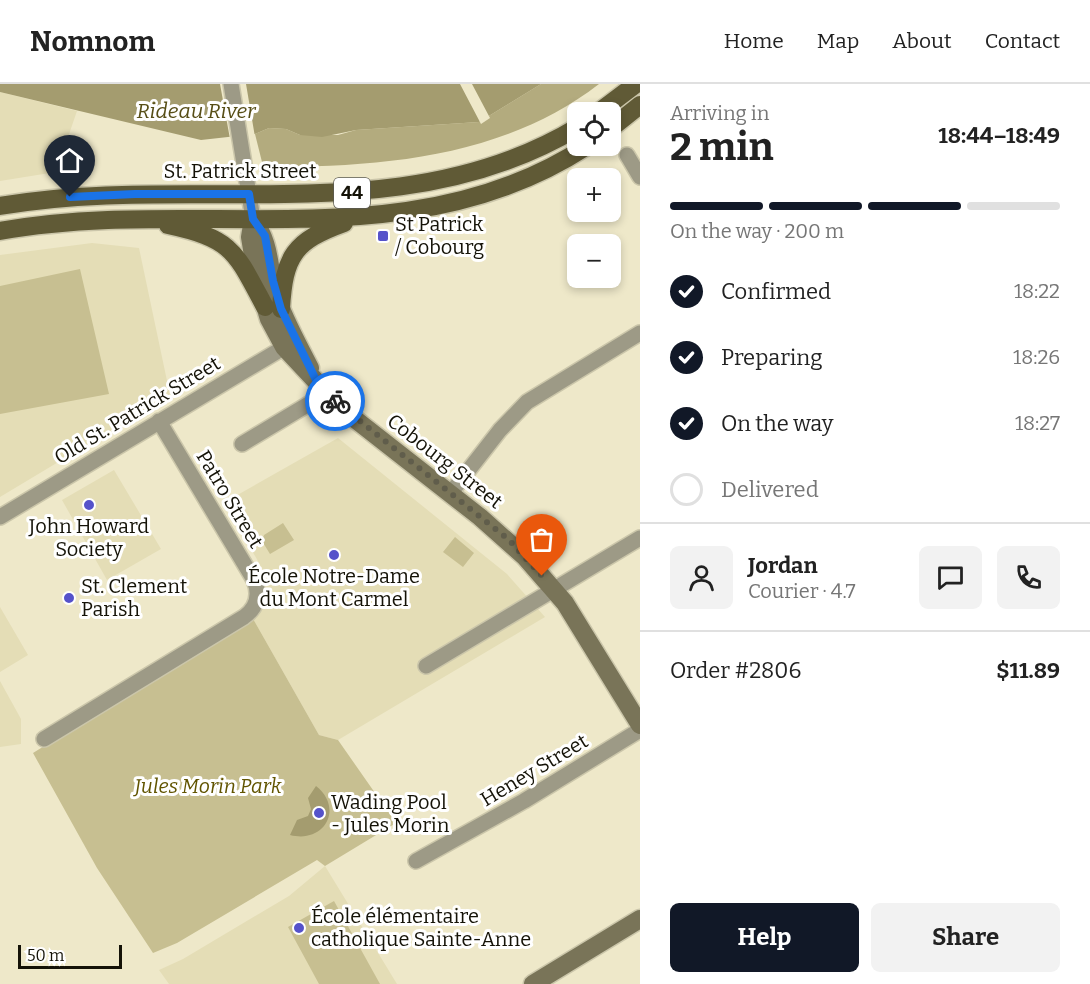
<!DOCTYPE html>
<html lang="en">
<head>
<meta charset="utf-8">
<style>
  :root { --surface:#fff; --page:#f2f2f2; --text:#222; --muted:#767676; --line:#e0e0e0; --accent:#111827 }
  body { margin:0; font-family:Bitter,serif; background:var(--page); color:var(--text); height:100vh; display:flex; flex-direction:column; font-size:22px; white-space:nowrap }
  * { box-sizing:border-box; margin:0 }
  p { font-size:20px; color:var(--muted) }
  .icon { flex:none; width:33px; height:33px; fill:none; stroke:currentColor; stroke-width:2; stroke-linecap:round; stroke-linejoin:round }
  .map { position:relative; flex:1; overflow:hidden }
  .side { display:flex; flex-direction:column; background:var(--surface); width:450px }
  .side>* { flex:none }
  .buttons { position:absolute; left:567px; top:18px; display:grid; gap:12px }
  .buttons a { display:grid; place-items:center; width:54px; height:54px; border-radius:9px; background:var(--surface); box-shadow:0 3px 9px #0003; font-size:30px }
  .scale { position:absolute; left:18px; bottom:15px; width:104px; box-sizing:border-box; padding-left:6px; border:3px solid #141207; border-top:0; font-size:16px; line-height:21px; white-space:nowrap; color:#141207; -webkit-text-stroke:4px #fff; paint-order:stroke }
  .pin { position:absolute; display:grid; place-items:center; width:51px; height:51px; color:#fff; margin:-62px -26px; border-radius:50% 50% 50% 0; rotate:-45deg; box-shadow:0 0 6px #0007 }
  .pin .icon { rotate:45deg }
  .courier { position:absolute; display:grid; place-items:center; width:60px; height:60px; margin:-30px; border:4px solid #1a73e8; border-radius:50%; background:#fff; color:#222; box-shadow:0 2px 8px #0007 }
  .headline em { font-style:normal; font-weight:700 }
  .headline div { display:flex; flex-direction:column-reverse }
  .headline { display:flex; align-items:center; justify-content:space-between; height:102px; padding:0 30px }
  h1 { font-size:39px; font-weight:700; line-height:45px }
  .bar { display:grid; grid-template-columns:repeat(4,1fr); gap:9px 6px; align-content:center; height:72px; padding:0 30px }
  .bar i { height:8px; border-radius:4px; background:var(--line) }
  .bar .active { background:var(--accent) }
  .bar p { grid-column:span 4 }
  .line { display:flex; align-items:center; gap:15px; padding:0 30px; border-top:2px solid var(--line) }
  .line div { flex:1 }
  .round { display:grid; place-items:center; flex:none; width:63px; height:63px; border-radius:9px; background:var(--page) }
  ol { padding:0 30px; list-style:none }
  li { display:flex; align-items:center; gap:18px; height:66px }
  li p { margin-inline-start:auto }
  li .icon { padding:6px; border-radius:50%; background:var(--accent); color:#fff; stroke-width:4 }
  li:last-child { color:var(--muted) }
  li i { width:33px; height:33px; border:3px solid var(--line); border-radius:50% }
  .primary-button { display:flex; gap:12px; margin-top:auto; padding:12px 30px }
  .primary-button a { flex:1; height:69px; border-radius:9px; background:var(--accent); color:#fff; font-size:24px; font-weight:700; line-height:69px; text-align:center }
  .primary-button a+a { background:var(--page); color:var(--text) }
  header { display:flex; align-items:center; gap:36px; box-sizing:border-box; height:84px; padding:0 30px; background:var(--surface); border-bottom:2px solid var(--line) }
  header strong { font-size:28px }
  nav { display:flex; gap:33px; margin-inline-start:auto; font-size:21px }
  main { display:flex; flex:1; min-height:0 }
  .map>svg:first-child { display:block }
  .built { fill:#e4ddb6 }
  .green { fill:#c7bf91 }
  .forest { fill:#b3ab7e }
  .water { fill:#a49c6f }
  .pier { fill:#eee8c9 }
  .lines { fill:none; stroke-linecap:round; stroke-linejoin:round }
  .street-casing { stroke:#cbc6aa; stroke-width:18 }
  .secondary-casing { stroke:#cbc6aa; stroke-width:21 }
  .primary-casing { stroke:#cbc6aa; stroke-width:21 }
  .street { stroke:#9d9a86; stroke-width:15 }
  .secondary { stroke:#797458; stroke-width:18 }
  .primary { stroke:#605a36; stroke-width:18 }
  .done { stroke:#605d4b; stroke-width:6; stroke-dasharray:0 10.8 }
  .route { stroke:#1a73e8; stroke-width:8 }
  .poi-dot { fill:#5552ca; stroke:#fff; stroke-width:2 }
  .labels { text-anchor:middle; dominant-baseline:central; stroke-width:6; stroke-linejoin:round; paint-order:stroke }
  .shield { fill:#fff; stroke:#5a5951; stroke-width:1.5 }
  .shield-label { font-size:18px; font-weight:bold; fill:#141207 }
  .street-label { font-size:20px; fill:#141207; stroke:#fff }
  .poi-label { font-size:20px; fill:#141207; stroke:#fff; text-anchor:start }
  .park-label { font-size:20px; font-style:italic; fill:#615400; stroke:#fff }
  .water-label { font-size:21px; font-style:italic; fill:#574e17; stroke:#fff }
</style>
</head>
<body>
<header>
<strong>Nomnom</strong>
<nav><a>Home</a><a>Map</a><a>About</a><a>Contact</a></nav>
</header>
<main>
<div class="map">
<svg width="640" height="900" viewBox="0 0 640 900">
  <rect width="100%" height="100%" fill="#eee8c9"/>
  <path class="built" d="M0 8 77 27 56 88 0 97Z
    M92 159 139 164 170 311 0 413V171Z
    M338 354 507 490 545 533 338 656 319 651 252 533 269 497 225 418Z
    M114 386 161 465 107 496 62 416Z
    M0 523 28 571 0 588Z
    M0 597 21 635V660L0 663Z
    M325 782 397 900H169L159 886 183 875 289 812Z"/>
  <path class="green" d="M80 185 109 310 0 330V202Z
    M283 439 294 456 270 470 262 457 264 451Z
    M455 453 474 469 463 483 443 468Z
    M252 533 319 651 338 656 396 739 325 782 317 776 177 859 153 869 97 784 33 669Z
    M334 817 380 900H319L288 843Z"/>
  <path class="forest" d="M541 0H599C505 73 383 83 269 83L262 78 255 50 269 44 286 45 300 51H338L356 46 479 38Z"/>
  <path class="water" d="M0 0H541L479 38 356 46 322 53 300 51 286 45 269 44 255 50 201 56 0 8Z
    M316 702C344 724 325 760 290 751L297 736 308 732 311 725 308 714Z"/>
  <path class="pier" d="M220 0H246L255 53 230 55Z
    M460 0H472L490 34 481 40Z"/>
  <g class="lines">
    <defs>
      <path id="street" d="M231 0 253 135
        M627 71 640 93
        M242 360 327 309
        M450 410 500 346 527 318 640 249
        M0 433 293 258
        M426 582 640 454
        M44 655 244 533C258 523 260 510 254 496L159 337
        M416 777 524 717 640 646"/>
      <path id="secondary" d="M253 135 250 153 257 196 269 235 284 263 342 325 480 433 525 473 565 519 640 641
        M253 135C271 160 268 182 276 211 284 236 298 260 310 284
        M533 900 640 835"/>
      <path id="primary" d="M599 28 636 0
        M610 45 640 21
        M0 122C193 88 401 150 578 43
        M168 141C233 155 235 167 265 223
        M0 147C198 111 408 179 587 62
        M281 225C284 172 294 157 344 139"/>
    </defs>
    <use href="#street" class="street-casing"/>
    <use href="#secondary" class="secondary-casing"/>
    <use href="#primary" class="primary-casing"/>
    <use href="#street" class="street"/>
    <use href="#secondary" class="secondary"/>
    <use href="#primary" class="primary"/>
  </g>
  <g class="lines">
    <path class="done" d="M335 317 508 455 542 492"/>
    <path class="route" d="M70 113 135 110H249L253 135 265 152 273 197 281 225 319 302 335 317"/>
  </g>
  <g class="poi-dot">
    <rect x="377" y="146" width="12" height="12" rx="3"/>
    <circle cx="89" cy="421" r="6"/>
    <circle cx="334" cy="471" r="6"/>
    <circle cx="69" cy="514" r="6"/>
    <circle cx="319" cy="729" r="6"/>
    <circle cx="299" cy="844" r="6"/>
  </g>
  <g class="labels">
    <rect class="shield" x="334" y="94" width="36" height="30" rx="4.5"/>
    <g class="shield-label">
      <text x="352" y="109">44</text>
    </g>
    <g class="street-label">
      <text x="240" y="87">St. Patrick Street</text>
      <text transform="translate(137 326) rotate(-31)">Old St. Patrick Street</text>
      <text transform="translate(445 377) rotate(38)">Cobourg Street</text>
      <text transform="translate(230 415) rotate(59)">Patro Street</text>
      <text transform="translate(534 686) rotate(-31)">Heney Street</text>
    </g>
    <g class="poi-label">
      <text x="395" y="140">St Patrick<tspan x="395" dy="23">/ Cobourg</tspan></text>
      <text x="89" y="442" text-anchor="middle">John Howard<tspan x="89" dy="23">Society</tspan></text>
      <text x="334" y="492" text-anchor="middle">École Notre-Dame<tspan x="334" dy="23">du Mont Carmel</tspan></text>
      <text x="81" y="502">St. Clement<tspan x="81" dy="23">Parish</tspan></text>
      <text x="331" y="718">Wading Pool<tspan x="331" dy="23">- Jules Morin</tspan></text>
      <text x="311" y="832">École élémentaire<tspan x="311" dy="23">catholique Sainte-Anne</tspan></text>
    </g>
    <g class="park-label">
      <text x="208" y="702">Jules Morin Park</text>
    </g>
    <g class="water-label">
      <text x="196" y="27">Rideau River</text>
    </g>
  </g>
</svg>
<div class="buttons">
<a><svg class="icon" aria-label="locate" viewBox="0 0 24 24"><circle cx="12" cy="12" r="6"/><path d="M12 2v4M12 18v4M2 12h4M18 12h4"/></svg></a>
<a>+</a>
<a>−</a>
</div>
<div class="scale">50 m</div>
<div class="pin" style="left:542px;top:492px;background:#ea580c"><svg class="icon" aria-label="bag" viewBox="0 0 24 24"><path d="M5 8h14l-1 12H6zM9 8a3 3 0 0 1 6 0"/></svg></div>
<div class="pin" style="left:70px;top:113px;background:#1f2937"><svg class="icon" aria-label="home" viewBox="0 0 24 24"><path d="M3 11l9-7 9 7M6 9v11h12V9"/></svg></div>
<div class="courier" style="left:335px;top:317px"><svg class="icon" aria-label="bike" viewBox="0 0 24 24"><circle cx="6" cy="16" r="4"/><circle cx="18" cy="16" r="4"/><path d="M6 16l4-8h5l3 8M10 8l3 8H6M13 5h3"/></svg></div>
</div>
<section class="side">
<div class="headline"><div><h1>2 min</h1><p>Arriving in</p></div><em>18:44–18:49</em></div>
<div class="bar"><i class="active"></i><i class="active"></i><i class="active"></i><i></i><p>On the way · 200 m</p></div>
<ol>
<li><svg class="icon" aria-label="check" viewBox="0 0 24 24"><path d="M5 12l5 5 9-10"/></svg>Confirmed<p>18:22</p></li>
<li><svg class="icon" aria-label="check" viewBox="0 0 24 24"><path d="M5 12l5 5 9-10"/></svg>Preparing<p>18:26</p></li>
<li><svg class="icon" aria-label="check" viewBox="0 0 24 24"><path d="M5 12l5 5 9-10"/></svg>On the way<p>18:27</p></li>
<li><i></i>Delivered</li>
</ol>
<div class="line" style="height:108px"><a class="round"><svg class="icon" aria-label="person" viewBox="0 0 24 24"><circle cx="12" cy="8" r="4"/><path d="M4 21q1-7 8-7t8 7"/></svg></a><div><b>Jordan</b><p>Courier · 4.7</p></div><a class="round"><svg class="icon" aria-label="chat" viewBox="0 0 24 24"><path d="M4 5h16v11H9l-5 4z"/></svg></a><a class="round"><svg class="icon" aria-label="phone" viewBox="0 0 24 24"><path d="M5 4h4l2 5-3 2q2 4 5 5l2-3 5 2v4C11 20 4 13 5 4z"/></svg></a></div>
<div class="line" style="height:78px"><div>Order #2806</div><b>$11.89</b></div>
<div class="primary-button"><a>Help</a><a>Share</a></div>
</section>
</main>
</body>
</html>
